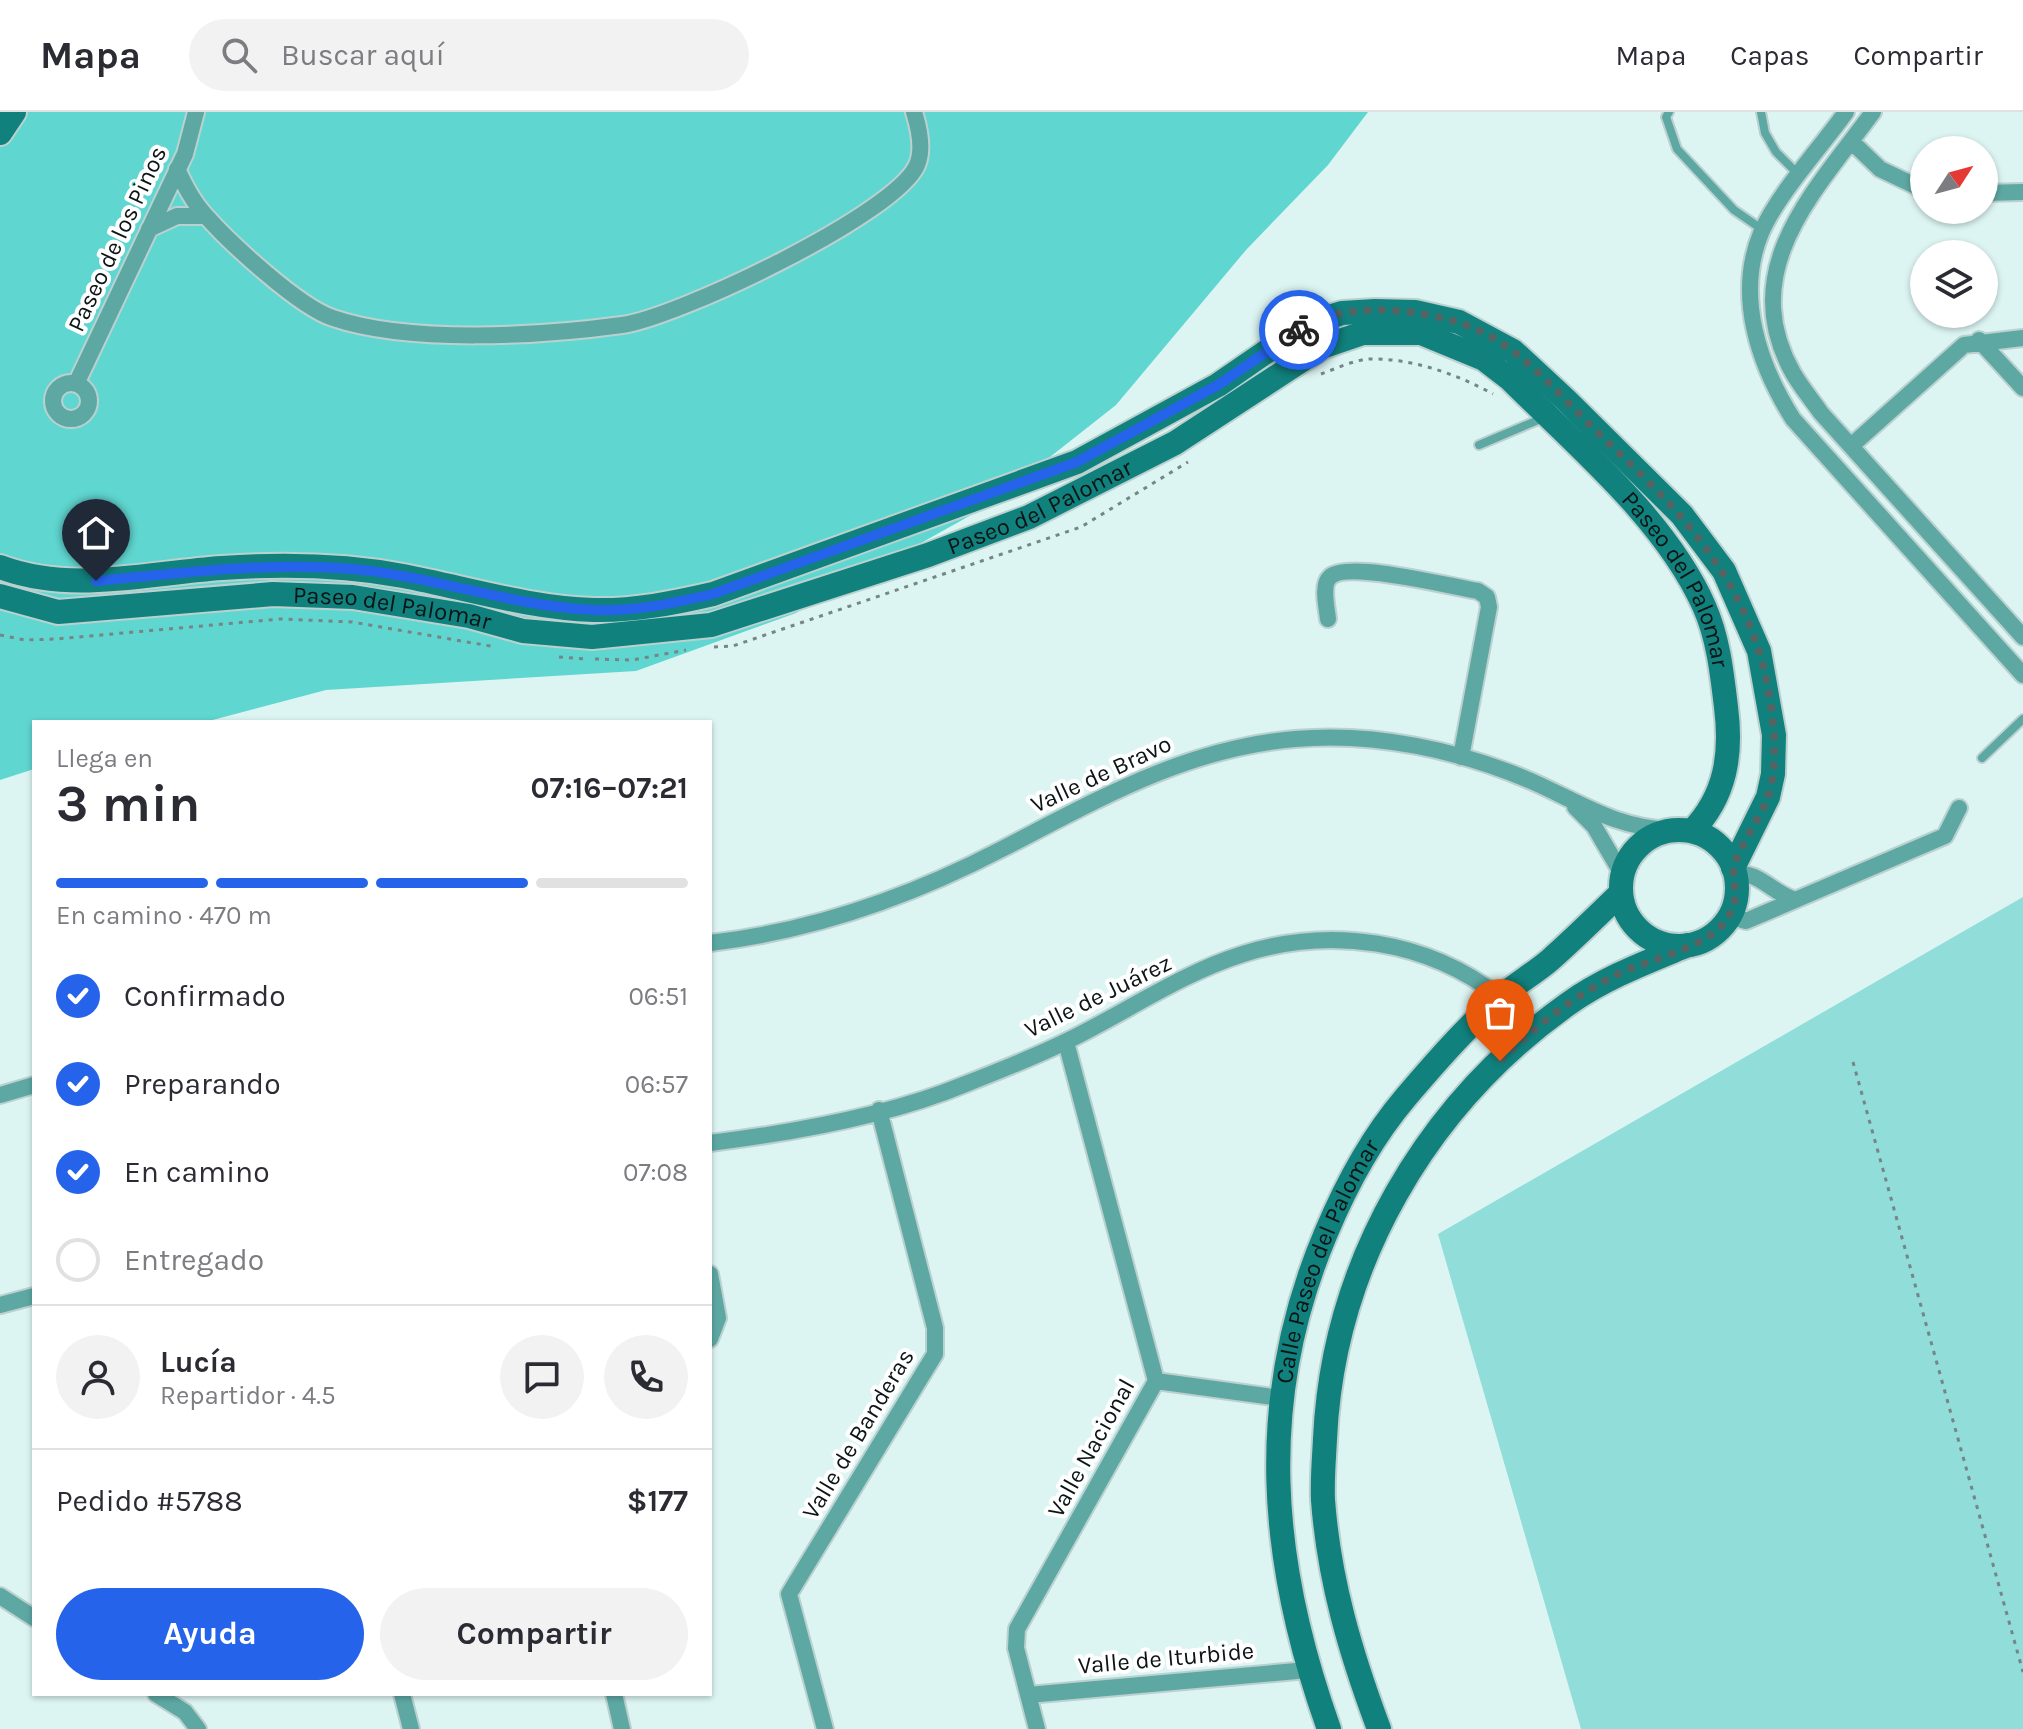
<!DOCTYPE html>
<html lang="es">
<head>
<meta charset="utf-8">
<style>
  :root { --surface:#fff; --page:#f2f2f3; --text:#2b2b33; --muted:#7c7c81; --line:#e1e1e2; --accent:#2563eb }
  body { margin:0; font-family:Karla,sans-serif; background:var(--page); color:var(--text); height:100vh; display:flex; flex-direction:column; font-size:30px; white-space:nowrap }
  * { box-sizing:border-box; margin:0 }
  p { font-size:26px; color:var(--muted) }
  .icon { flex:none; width:44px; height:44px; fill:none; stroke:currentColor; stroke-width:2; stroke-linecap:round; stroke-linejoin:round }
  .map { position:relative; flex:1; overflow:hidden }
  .drawer { position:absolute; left:32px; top:608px; width:680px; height:976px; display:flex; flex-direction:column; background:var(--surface); border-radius:0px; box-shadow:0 2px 6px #0004 }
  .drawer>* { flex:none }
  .needle { width:52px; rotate:54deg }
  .controls { position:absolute; left:1910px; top:24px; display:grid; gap:16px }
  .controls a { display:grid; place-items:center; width:88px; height:88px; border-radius:50%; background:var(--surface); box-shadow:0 2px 6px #0004; font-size:40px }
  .pin { position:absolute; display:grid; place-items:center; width:68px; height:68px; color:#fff; margin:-82px -34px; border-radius:50% 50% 50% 0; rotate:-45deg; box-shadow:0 0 8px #0007 }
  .pin .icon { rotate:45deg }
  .courier { position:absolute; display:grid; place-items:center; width:80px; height:80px; margin:-40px; border:6px solid #2563eb; border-radius:50%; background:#fff; color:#222; box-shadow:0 2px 10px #0007 }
  .summary em { font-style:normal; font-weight:700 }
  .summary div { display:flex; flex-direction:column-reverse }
  .summary { display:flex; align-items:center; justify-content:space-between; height:136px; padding:0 24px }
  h1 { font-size:52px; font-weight:700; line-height:60px }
  .bar { display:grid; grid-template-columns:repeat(4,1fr); gap:12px 8px; align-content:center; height:96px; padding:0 24px }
  .bar i { height:10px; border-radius:6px; background:var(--line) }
  .bar .selected { background:var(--accent) }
  .bar p { grid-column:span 4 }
  .line { display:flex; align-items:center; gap:20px; padding:0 24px; border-top:2px solid var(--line) }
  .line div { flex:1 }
  .round { display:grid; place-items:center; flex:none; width:84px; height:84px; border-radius:42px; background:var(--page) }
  ol { padding:0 24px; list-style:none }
  li { display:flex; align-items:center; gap:24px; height:88px }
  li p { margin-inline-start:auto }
  li .icon { padding:8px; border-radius:50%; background:var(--accent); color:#fff; stroke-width:4 }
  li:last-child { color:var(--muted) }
  li i { width:44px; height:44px; border:4px solid var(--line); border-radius:50% }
  .action { display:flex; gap:16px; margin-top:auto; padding:16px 24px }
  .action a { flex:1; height:92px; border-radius:48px; background:var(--accent); color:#fff; font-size:32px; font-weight:700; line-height:92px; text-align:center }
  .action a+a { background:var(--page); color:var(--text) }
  header { display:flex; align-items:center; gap:48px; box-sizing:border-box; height:112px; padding:0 40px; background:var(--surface); border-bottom:2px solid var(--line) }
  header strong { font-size:38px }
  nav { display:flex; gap:44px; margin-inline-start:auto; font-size:28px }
  .search { width:560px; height:72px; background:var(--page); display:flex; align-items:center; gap:20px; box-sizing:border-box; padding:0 28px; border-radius:44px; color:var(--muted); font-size:30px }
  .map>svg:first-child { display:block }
  .green { fill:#90ddd9 }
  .forest { fill:#60d6d0 }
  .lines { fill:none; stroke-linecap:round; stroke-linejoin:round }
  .lane-casing { stroke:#bbd1cf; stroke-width:12 }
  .street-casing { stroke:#bbd1cf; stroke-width:20 }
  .secondary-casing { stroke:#bbd1cf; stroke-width:28 }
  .path { stroke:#758685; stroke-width:3; stroke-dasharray:4 6; stroke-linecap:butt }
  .lane { stroke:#5ea8a4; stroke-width:8 }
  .street { stroke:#5ea8a4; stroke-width:16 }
  .secondary { stroke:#11817d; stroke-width:24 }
  .done { stroke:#556363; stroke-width:8; stroke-dasharray:0 14.4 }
  .route { stroke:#2563eb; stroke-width:10 }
  .labels { text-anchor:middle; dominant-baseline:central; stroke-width:8; stroke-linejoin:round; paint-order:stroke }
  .street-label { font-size:24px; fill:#0c1515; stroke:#fff }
</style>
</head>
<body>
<header>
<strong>Mapa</strong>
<div class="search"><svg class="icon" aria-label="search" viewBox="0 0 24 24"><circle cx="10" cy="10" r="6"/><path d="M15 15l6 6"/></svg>Buscar aquí</div>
<nav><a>Mapa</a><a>Capas</a><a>Compartir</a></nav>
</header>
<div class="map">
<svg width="2023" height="1617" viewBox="0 0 2023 1617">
  <rect width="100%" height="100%" fill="#dcf5f3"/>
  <path class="green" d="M2023 785V1617H1581L1438 1122Z"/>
  <path class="forest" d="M0 0H1368L1328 53 1246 138 1116 293 989 393 796 501 636 559 326 578 205 610H34V657L0 668Z"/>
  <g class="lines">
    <defs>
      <path id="lane" d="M1669 0 1666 5 1677 37 1734 98 1763 118
        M1761 0 1765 21 1776 40 1798 62
        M1479 333 1543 306
        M1982 646 2023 607"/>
      <path id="street" d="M1846 0C1821 35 1777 83 1761 121 1735 184 1759 253 1793 307L2023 563
        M1873 0C1815 79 1735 158 1793 261 1801 275 1812 288 1821 301L2023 525
        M1851 29 1880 57 1924 78
        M177 57C185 74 193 90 206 104 230 131 299 195 333 206 409 232 541 224 622 213 676 206 896 102 917 53 924 37 919 16 914 0
        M1984 81 2023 80
        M149 117 177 104H206
        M1979 228 2023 276
        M53 289a18 18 0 1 1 36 0a18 18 0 1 1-36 0Z
        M76 272 185 42 196 0
        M1851 334 1964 233 2023 226
        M1328 507C1327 496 1321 473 1330 465 1348 448 1452 475 1478 479L1487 485 1489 495 1461 645
        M1575 695 1594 714 1622 762
        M1735 763C1758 758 1771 780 1793 787
        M1730 804 1746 809 1945 724 1959 696
        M710 831C812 819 912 784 1002 737 1097 688 1186 636 1295 627 1374 620 1459 638 1531 669 1581 691 1615 716 1672 718
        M0 983 34 973
        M710 1031C790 1021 888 1004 963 973 999 959 1035 945 1069 928 1126 900 1182 861 1243 842 1331 814 1427 828 1500 885
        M710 1162 718 1206 710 1227
        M0 1193 34 1184
        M1156 1269 1280 1286
        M0 1484 34 1506
        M156 1582 185 1600 198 1617
        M402 1582 411 1617
        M614 1582 622 1617
        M1028 1583 1308 1558
        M825 1617 789 1482 935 1242V1216L879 998
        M1037 1617 1016 1536 1017 1517 1156 1269 1066 930"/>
      <g id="secondary">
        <path d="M0 21 14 0"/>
        <path d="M0 455C72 482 147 461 222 456 281 452 344 453 403 464 466 476 529 496 594 498 634 499 674 491 713 482L1077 350 1218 273 1305 213 1342 201 1375 199 1415 200 1459 210 1513 239 1566 288 1682 403 1724 459 1759 539 1774 623 1773 662 1768 685 1733 756"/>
        <path id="s1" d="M0 484 58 500 273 482 353 485 469 504 523 519 592 525 711 513 928 443 1029 405 1175 331 1322 235 1363 221H1421L1484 247 1510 267C1576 333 1666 408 1704 494 1718 525 1722 561 1726 595 1732 642 1726 684 1692 719"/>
        <circle cx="1679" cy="776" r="58"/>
        <path id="s2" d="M1329 1617C1269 1449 1255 1288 1326 1121 1346 1073 1372 1025 1406 985 1435 951 1468 913 1502 884 1517 871 1535 861 1550 848 1575 826 1598 803 1621 781"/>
        <path d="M1379 1617C1351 1542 1329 1469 1323 1388 1322 1368 1324 1347 1325 1327 1333 1152 1426 993 1568 892 1604 866 1647 850 1688 833"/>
      </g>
    </defs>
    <use href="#lane" class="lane-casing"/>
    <use href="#street" class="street-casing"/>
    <use href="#secondary" class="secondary-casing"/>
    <path class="path" d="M1321 262C1335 257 1354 248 1369 247 1411 246 1457 262 1493 282
      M0 523 25 528 56 527 280 507 352 510 496 535
      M714 535 733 534 1081 415 1188 350
      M559 545 587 547
      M595 547 632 548 686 538
      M1853 950 2023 1560"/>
    <use href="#lane" class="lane"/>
    <use href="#street" class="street"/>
    <use href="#secondary" class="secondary"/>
  </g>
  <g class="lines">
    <path class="done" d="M1299 218C1346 185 1442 197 1490 224 1526 244 1556 279 1585 308 1658 379 1725 437 1758 536 1771 577 1783 650 1766 690 1759 707 1736 741 1734 755 1731 771 1741 781 1730 802 1714 836 1649 846 1616 863 1600 871 1584 881 1569 891 1545 908 1522 928 1500 949"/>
    <path class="route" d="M96 469C181 461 266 450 352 457 433 464 511 494 593 498 634 500 674 491 713 482L1077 350 1218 273 1299 218"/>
  </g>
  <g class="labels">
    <g class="street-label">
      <text transform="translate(117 127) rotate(-65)">Paseo de los Pinos</text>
      <text stroke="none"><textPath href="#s1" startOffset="1068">Paseo del Palomar</textPath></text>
      <text stroke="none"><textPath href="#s1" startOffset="1860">Paseo del Palomar</textPath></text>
      <text stroke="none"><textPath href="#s1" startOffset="396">Paseo del Palomar</textPath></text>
      <text transform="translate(1101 662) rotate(-25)">Valle de Bravo</text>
      <text transform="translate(1098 884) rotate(-26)">Valle de Juárez</text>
      <text stroke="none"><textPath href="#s2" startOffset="482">Calle Paseo del Palomar</textPath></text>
      <text transform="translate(858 1322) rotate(-59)">Valle de Banderas</text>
      <text transform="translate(1091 1336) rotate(-61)">Valle Nacional</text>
      <text transform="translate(1166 1546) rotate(-5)">Valle de Iturbide</text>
    </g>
  </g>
</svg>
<div class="controls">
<a><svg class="needle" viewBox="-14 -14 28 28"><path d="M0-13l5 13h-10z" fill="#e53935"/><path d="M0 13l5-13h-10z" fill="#7c7c81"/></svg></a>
<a><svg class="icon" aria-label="layers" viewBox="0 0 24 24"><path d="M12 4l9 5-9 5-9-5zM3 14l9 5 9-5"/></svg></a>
</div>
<div class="pin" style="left:1500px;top:949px;background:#ea580c"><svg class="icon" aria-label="bag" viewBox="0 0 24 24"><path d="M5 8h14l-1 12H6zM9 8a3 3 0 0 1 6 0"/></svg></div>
<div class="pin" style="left:96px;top:469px;background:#1f2937"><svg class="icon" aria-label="home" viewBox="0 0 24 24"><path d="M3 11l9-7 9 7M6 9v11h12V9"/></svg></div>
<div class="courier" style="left:1299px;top:218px"><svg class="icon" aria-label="bike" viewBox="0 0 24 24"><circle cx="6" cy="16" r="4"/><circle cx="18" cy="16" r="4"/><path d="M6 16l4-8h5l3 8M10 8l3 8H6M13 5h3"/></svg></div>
<section class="drawer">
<div class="summary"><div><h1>3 min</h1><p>Llega en</p></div><em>07:16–07:21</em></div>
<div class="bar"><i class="selected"></i><i class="selected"></i><i class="selected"></i><i></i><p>En camino · 470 m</p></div>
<ol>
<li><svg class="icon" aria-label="check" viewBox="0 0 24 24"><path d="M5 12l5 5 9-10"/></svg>Confirmado<p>06:51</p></li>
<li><svg class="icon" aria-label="check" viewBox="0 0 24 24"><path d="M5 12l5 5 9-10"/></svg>Preparando<p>06:57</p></li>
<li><svg class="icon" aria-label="check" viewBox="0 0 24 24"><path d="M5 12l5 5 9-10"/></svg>En camino<p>07:08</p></li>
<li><i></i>Entregado</li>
</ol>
<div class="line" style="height:144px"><a class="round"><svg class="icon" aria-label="person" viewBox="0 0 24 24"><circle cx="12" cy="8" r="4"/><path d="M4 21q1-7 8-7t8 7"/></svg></a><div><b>Lucía</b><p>Repartidor · 4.5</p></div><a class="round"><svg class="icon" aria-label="chat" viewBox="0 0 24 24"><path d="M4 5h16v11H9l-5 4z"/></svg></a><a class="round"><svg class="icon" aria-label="phone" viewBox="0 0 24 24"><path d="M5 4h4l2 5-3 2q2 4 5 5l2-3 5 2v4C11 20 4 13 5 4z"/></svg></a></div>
<div class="line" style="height:104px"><div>Pedido #5788</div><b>$177</b></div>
<div class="action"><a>Ayuda</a><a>Compartir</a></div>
</section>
</div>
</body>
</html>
